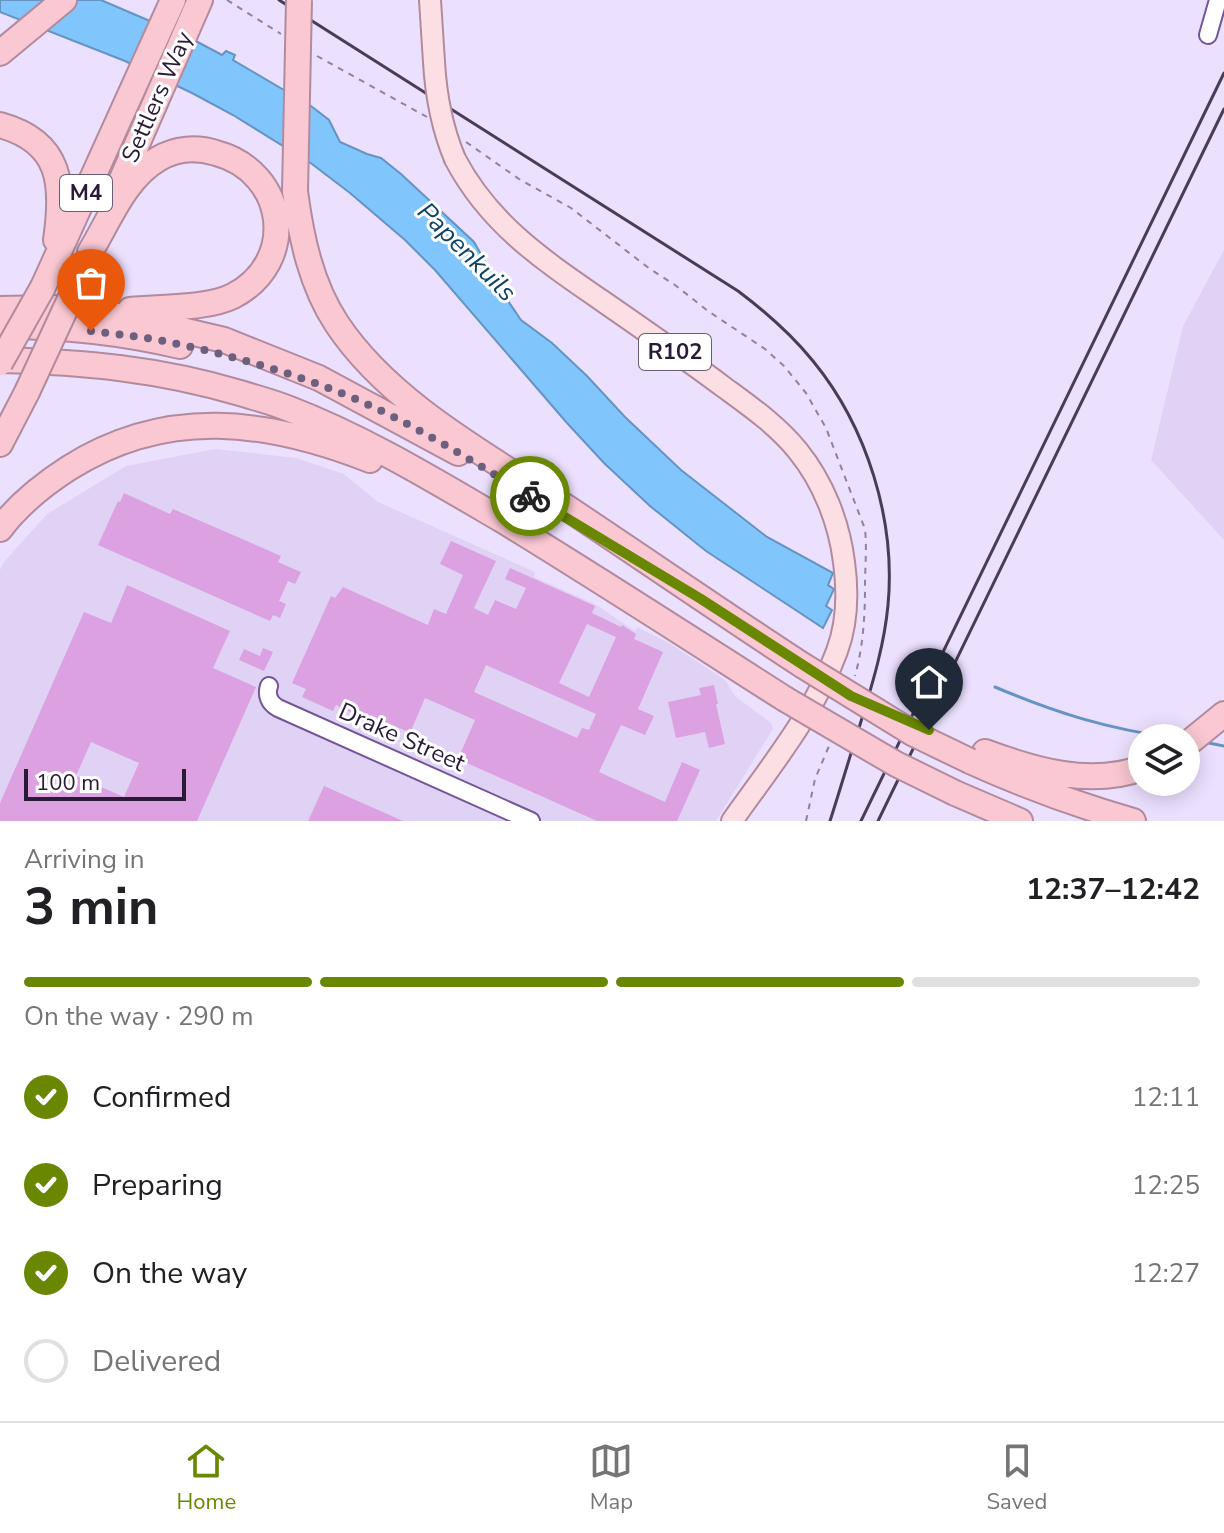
<!DOCTYPE html>
<html lang="en">
<head>
<meta charset="utf-8">
<style>
  :root { --surface:#fff; --page:#f6f6f6; --text:#202124; --muted:#757577; --line:#e0e0e0; --accent:#698700 }
  body { margin:0; font-family:"Nunito Sans",sans-serif; background:var(--page); color:var(--text); height:100vh; display:flex; flex-direction:column; font-size:30px; white-space:nowrap }
  * { box-sizing:border-box; margin:0 }
  p { font-size:26px; color:var(--muted) }
  .icon { flex:none; width:44px; height:44px; fill:none; stroke:currentColor; stroke-width:2; stroke-linecap:round; stroke-linejoin:round }
  .map { position:relative; height:821px; overflow:hidden }
  .side { display:flex; flex-direction:column; background:var(--surface); flex:1 }
  .side>* { flex:none }
  .tools { position:absolute; left:1128px; top:724px; display:grid; gap:16px }
  .tools a { display:grid; place-items:center; width:72px; height:72px; border-radius:50%; background:var(--surface); box-shadow:0 4px 20px #0003; font-size:40px }
  .scale { position:absolute; left:24px; bottom:20px; width:162px; box-sizing:border-box; padding-left:8px; border:4px solid #291b38; border-top:0; font-size:22px; line-height:28px; white-space:nowrap; color:#291b38; -webkit-text-stroke:6px #fff; paint-order:stroke }
  .pin { position:absolute; display:grid; place-items:center; width:68px; height:68px; color:#fff; margin:-82px -34px; border-radius:50% 50% 50% 0; rotate:-45deg; box-shadow:0 0 8px #0007 }
  .pin .icon { rotate:45deg }
  .courier { position:absolute; display:grid; place-items:center; width:80px; height:80px; margin:-40px; border:6px solid #698700; border-radius:50%; background:#fff; color:#222; box-shadow:0 2px 10px #0007 }
  .headline em { font-style:normal; font-weight:700 }
  .headline div { display:flex; flex-direction:column-reverse }
  .headline { display:flex; align-items:center; justify-content:space-between; height:136px; padding:0 24px }
  h1 { font-size:52px; font-weight:700; line-height:60px }
  .bar { display:grid; grid-template-columns:repeat(4,1fr); gap:12px 8px; align-content:center; height:96px; padding:0 24px }
  .bar i { height:10px; border-radius:6px; background:var(--line) }
  .bar .current { background:var(--accent) }
  .bar p { grid-column:span 4 }
  ol { padding:0 24px; list-style:none }
  li { display:flex; align-items:center; gap:24px; height:88px }
  li p { margin-inline-start:auto }
  li .icon { padding:8px; border-radius:50%; background:var(--accent); color:#fff; stroke-width:4 }
  li:last-child { color:var(--muted) }
  li i { width:44px; height:44px; border:4px solid var(--line); border-radius:50% }
  .dock { display:flex; justify-content:space-around; align-items:center; height:112px; border-top:2px solid var(--line); background:var(--surface); font-size:22px; color:var(--muted) }
  .dock a { display:grid; justify-items:center; gap:4px }
  .dock .current { color:var(--accent) }
  .map>svg:first-child { display:block }
  .built { fill:#e0d2f4 }
  .water { fill:#80c6fd; stroke:#6693c2; stroke-width:2 }
  .lines { fill:none; stroke-linecap:round; stroke-linejoin:round }
  .stream { stroke:#6693c2; stroke-width:3 }
  .building { fill:#dca1e1; fill-rule:evenodd }
  .minor-casing { stroke:#745599; stroke-width:20 }
  .major-casing { stroke:#b18b9d; stroke-width:24 }
  .highway-casing { stroke:#b18b9d; stroke-width:28 }
  .path { stroke:#8f82a0; stroke-width:2; stroke-dasharray:6 6; stroke-linecap:butt }
  .minor { stroke:#fff; stroke-width:16 }
  .major { stroke:#fcdee5; stroke-width:20 }
  .highway { stroke:#fac8d3; stroke-width:24 }
  .rail { stroke:#4a3c59; stroke-width:3 }
  .major-bridge-casing { stroke:#b18b9d; stroke-width:24; stroke-linecap:butt }
  .highway-bridge-casing { stroke:#b18b9d; stroke-width:28; stroke-linecap:butt }
  .major-bridge { stroke:#fcdee5; stroke-width:20 }
  .highway-bridge { stroke:#fac8d3; stroke-width:24 }
  .done { stroke:#6d607e; stroke-width:8; stroke-dasharray:0 14.4 }
  .route { stroke:#698700; stroke-width:10 }
  .labels { text-anchor:middle; dominant-baseline:central; stroke-width:6; stroke-linejoin:round; paint-order:stroke }
  .shield { fill:#fff; stroke:#695f74; stroke-width:2 }
  .shield-label { font-size:22px; font-weight:bold; fill:#291b38 }
  .street-label { font-size:24px; fill:#291b38; stroke:#fff }
  .water-label { font-size:26px; font-style:italic; fill:#0c4266; stroke:#fff }
</style>
</head>
<body>
<div class="map">
<svg width="1224" height="821" viewBox="0 0 1224 821">
  <rect width="100%" height="100%" fill="#ece0ff"/>
  <path class="built" d="M1224 250V540L1151 460 1183 326Z
    M215 449 296 458 344 474 378 502 535 572 534 577 595 604 635 631 637 627 669 643 725 680 735 696 771 723 773 729 716 821H0V570L4 562 47 514 126 466Z"/>
  <path class="water" d="M0 0H101L192 39 222 55 226 51 235 55 233 60 311 106 329 120 340 142 367 154 381 158 401 174 474 242 504 295 521 320 552 343 587 376 625 417 681 470 767 537 833 573 828 585 834 589 826 606 832 610 823 628 706 551 650 506 604 463 567 423 435 270 405 240 350 193 312 164 233 115 192 93 125 61 0 12Z"/>
  <g class="lines">
    <path class="stream" d="M995 687C1056 713 1108 729 1174 738
      M1204 742 1224 746"/>
  </g>
  <path class="building" d="M124 493 170 514 173 509 281 556 278 562 301 572 295 584 288 581 279 601 286 604 280 618 273 615 270 621 98 545 118 501 120 502Z
    M451 541 496 561 474 608 488 615 495 600 516 609 526 588 505 579 510 568 595 606 592 613 621 627 622 625 636 634 634 639 663 652 638 709 654 716 645 735 621 725 599 772 665 802 682 762 700 770 677 821H597L458 759 475 720 425 698 410 733 371 715 370 717 360 713 357 715 336 705 333 711 302 697 306 689 292 683 331 596 335 598 343 587 428 625 434 609 446 614 463 575 440 564ZM587 624 616 637 589 697 559 683ZM486 665 596 714 589 730 582 728 577 738 474 692Z
    M127 585 230 631 213 668 256 687 197 821H0V803L84 612 111 623ZM91 742 139 763 124 797 76 776Z
    M263 648 273 652 264 671 239 660 244 649 260 656Z
    M714 685 718 704H716L725 744 709 748 705 732 676 738 668 702 701 695 699 688Z
    M324 786 403 821H308Z"/>
  <g class="lines">
    <defs>
      <path id="minor" d="M1208 35 1218 0
        M269 686C266 695 269 703 278 708L531 821"/>
      <path id="major" d="M430 0 434 62
        M455 159C489 224 543 260 601 300 643 329 685 358 725 388 751 407 778 426 798 451 823 482 839 522 844 562 848 591 847 624 837 651 814 714 770 767 732 821"/>
      <path id="highway" d="M0 53 64 0
        M0 125C62 142 64 185 56 240
        M118 188 200 0
        M295 191C301 237 311 285 337 324 390 404 490 457 569 509 647 561 724 614 802 665
        M90 252C109 221 125 178 158 159 176 148 197 147 216 153 287 172 299 262 233 296 207 309 160 307 130 310
        M43 287 173 0
        M54 308 126 317 224 340 319 378 458 453
        M0 309 50 308
        M0 326C60 326 121 332 180 346
        M0 360C84 362 159 369 240 393 256 398 272 402 287 408 363 437 432 479 502 520 597 578 691 639 785 699
        M0 444 27 392
        M0 529C18 505 44 484 69 468 167 406 267 420 370 460
        M1186 745 1224 714
        M985 752C1034 770 1090 787 1142 768
        M970 761C1023 785 1077 805 1133 821
        M955 793 1020 821"/>
    </defs>
    <use href="#minor" class="minor-casing"/>
    <use href="#major" class="major-casing"/>
    <use href="#highway" class="highway-casing"/>
    <path class="path" d="M227 0 281 34
      M317 56 427 117
      M466 142 519 179 571 208 650 269 675 285 708 311 765 349 784 366 806 393 826 428 865 529C867 549 865 567 865 587 865 617 863 647 855 676
      M806 821 815 779 829 746"/>
    <use href="#minor" class="minor"/>
    <use href="#major" class="major"/>
    <use href="#highway" class="highway"/>
    <path class="rail" d="M279 0 738 291C766 312 791 334 813 361 867 427 896 520 888 605 884 648 871 688 859 728 849 759 840 790 830 821
      M861 821 1224 73
      M878 821 1224 109"/>
    <defs>
      <path id="major-bridge" d="M434 62C436 97 442 128 455 159"/>
      <path id="highway-bridge" d="M295 191 299 0
        M0 363 43 287
        M27 392 77 284
        M802 665 914 734 970 761
        M785 699 896 764 955 793"/>
    </defs>
    <use href="#major-bridge" class="major-bridge-casing"/>
    <use href="#highway-bridge" class="highway-bridge-casing"/>
    <use href="#major-bridge" class="major-bridge"/>
    <use href="#highway-bridge" class="highway-bridge"/>
  </g>
  <g class="lines">
    <path class="done" d="M91 331C113 334 135 336 158 340 229 354 303 375 369 405 425 431 477 464 530 496"/>
    <path class="route" d="M530 496 701 599 851 696 929 730"/>
  </g>
  <g class="labels">
    <g class="shield">
      <rect x="60" y="175" width="52" height="36" rx="6"/>
      <rect x="639" y="334" width="72" height="36" rx="6"/>
    </g>
    <g class="shield-label">
      <text x="86" y="193">M4</text>
      <text x="675" y="352">R102</text>
    </g>
    <g class="street-label">
      <text transform="translate(157 97) rotate(-66)">Settlers Way</text>
      <text transform="translate(402 737) rotate(24)">Drake Street</text>
    </g>
    <g class="water-label">
      <text transform="translate(467 252) rotate(45)">Papenkuils</text>
    </g>
  </g>
</svg>
<div class="tools">
<a><svg class="icon" aria-label="layers" viewBox="0 0 24 24"><path d="M12 4l9 5-9 5-9-5zM3 14l9 5 9-5"/></svg></a>
</div>
<div class="scale">100 m</div>
<div class="pin" style="left:91px;top:331px;background:#ea580c"><svg class="icon" aria-label="bag" viewBox="0 0 24 24"><path d="M5 8h14l-1 12H6zM9 8a3 3 0 0 1 6 0"/></svg></div>
<div class="pin" style="left:929px;top:730px;background:#1f2937"><svg class="icon" aria-label="home" viewBox="0 0 24 24"><path d="M3 11l9-7 9 7M6 9v11h12V9"/></svg></div>
<div class="courier" style="left:530px;top:496px"><svg class="icon" aria-label="bike" viewBox="0 0 24 24"><circle cx="6" cy="16" r="4"/><circle cx="18" cy="16" r="4"/><path d="M6 16l4-8h5l3 8M10 8l3 8H6M13 5h3"/></svg></div>
</div>
<section class="side">
<div class="headline"><div><h1>3 min</h1><p>Arriving in</p></div><em>12:37–12:42</em></div>
<div class="bar"><i class="current"></i><i class="current"></i><i class="current"></i><i></i><p>On the way · 290 m</p></div>
<ol>
<li><svg class="icon" aria-label="check" viewBox="0 0 24 24"><path d="M5 12l5 5 9-10"/></svg>Confirmed<p>12:11</p></li>
<li><svg class="icon" aria-label="check" viewBox="0 0 24 24"><path d="M5 12l5 5 9-10"/></svg>Preparing<p>12:25</p></li>
<li><svg class="icon" aria-label="check" viewBox="0 0 24 24"><path d="M5 12l5 5 9-10"/></svg>On the way<p>12:27</p></li>
<li><i></i>Delivered</li>
</ol>
</section>
<nav class="dock">
<a class="current"><svg class="icon" aria-label="home" viewBox="0 0 24 24"><path d="M3 11l9-7 9 7M6 9v11h12V9"/></svg>Home</a>
<a><svg class="icon" aria-label="map" viewBox="0 0 24 24"><path d="M3 6l6-2 6 2 6-2v14l-6 2-6-2-6 2zM9 4v14M15 6v14"/></svg>Map</a>
<a><svg class="icon" aria-label="saved" viewBox="0 0 24 24"><path d="M7 4h10v16l-5-4-5 4z"/></svg>Saved</a>
</nav>
</body>
</html>
